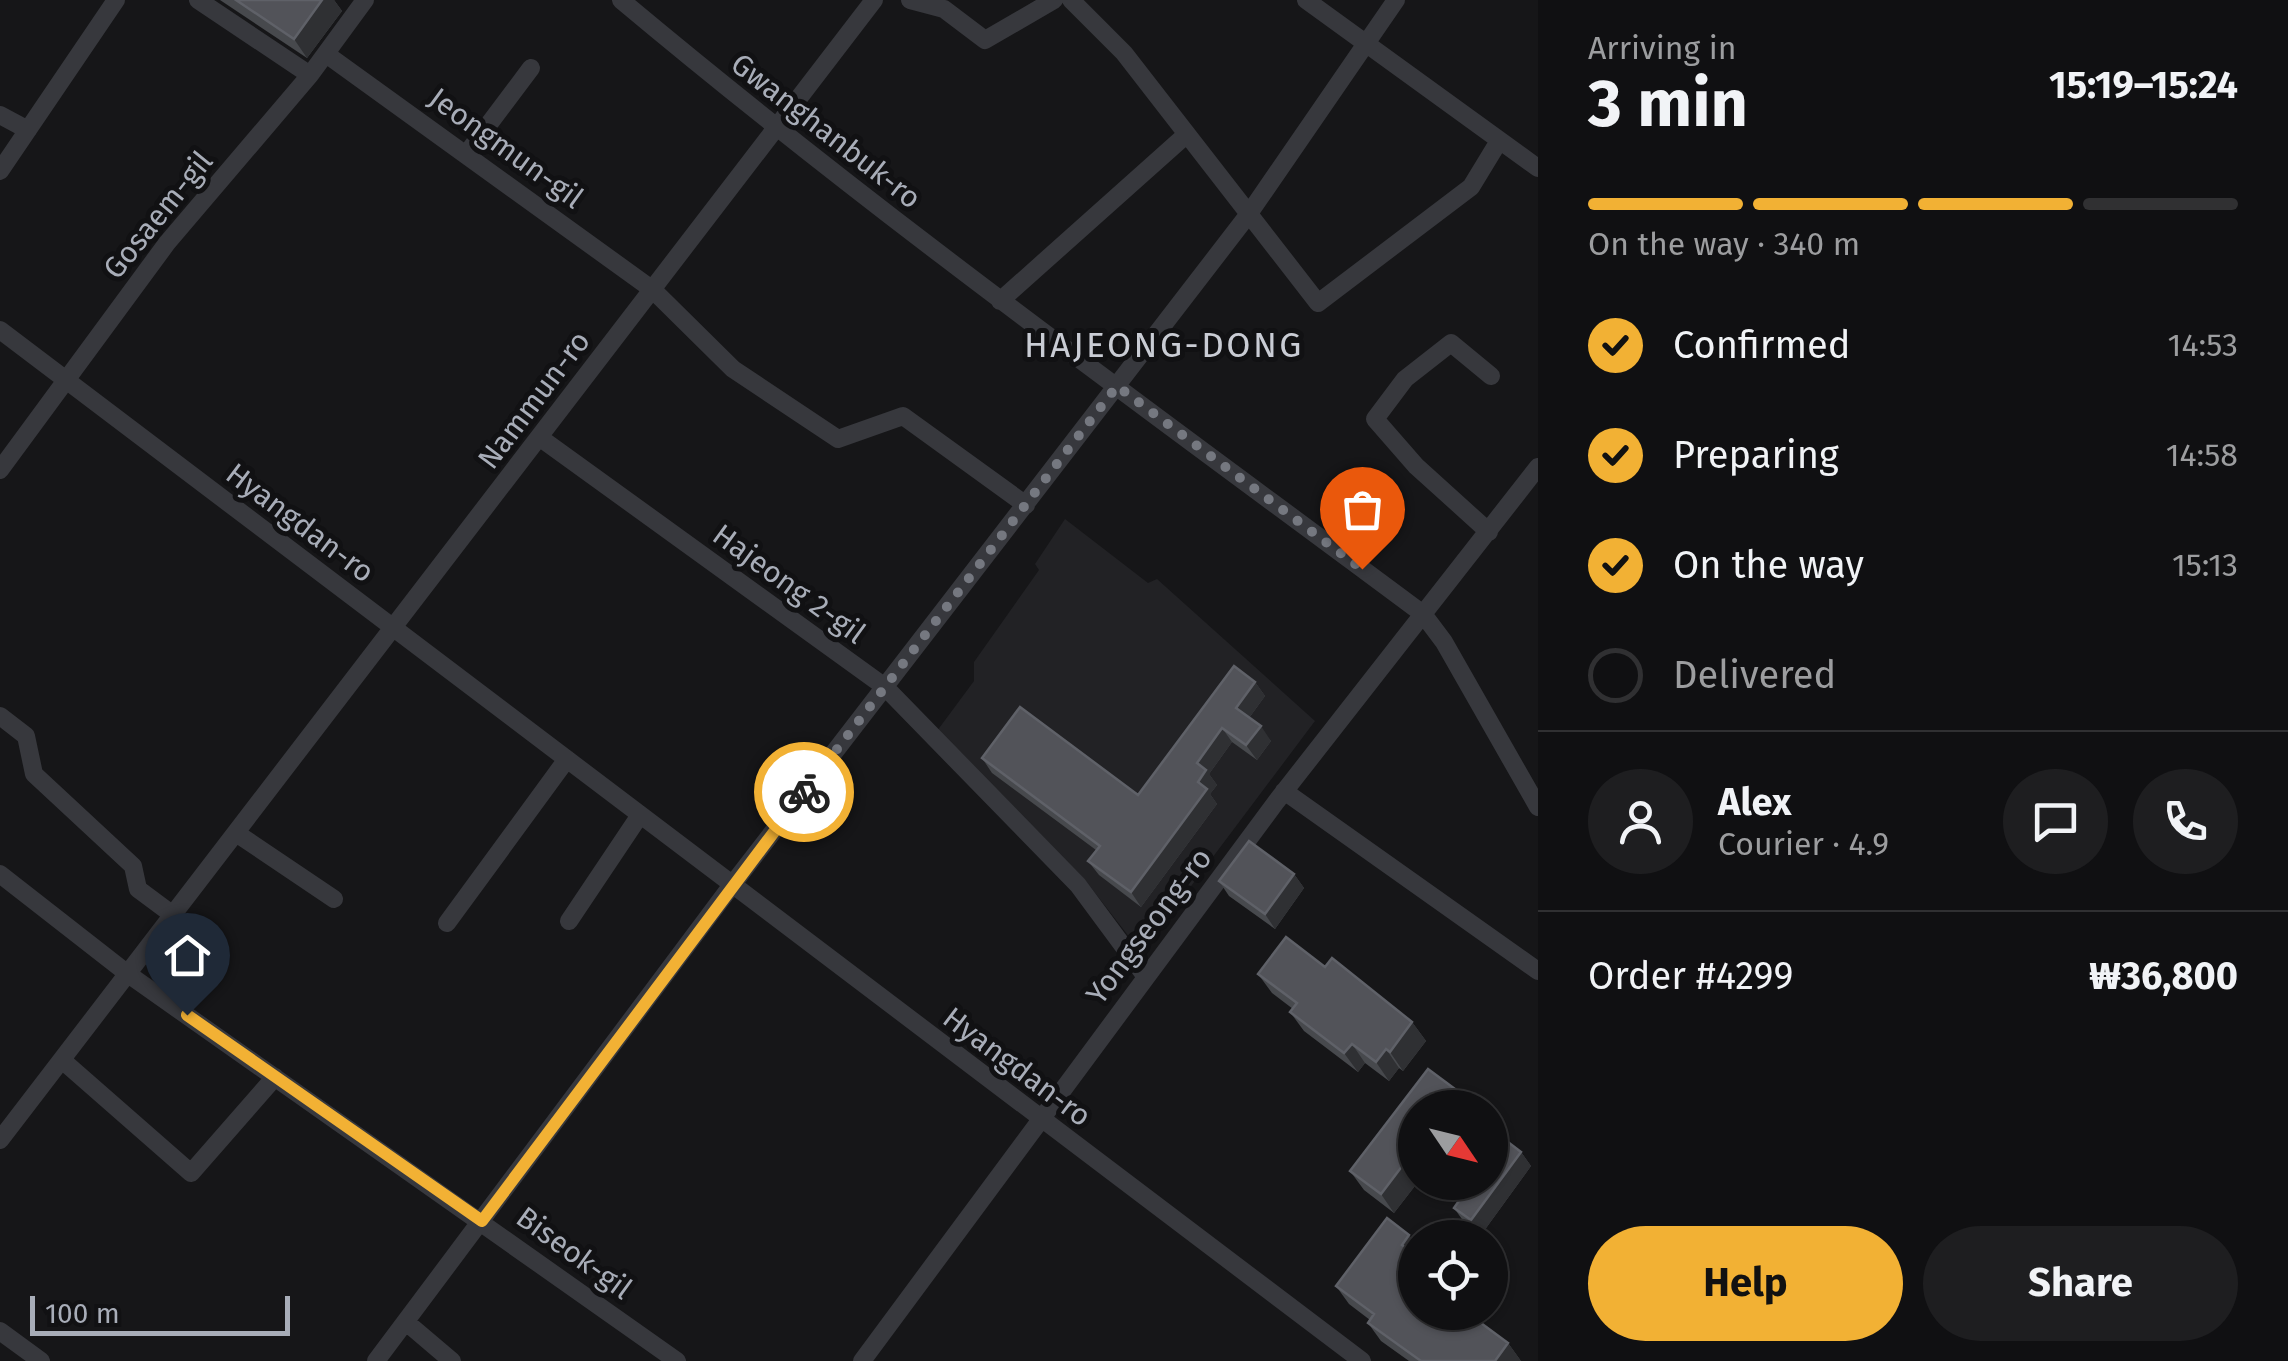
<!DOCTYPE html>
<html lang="en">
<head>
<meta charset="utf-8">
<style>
  :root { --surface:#101012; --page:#1e1e20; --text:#f1f3f6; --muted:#9c9d9f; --line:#303032; --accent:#f2b134 }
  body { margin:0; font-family:"Fira Sans",sans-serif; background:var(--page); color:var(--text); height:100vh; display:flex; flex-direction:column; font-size:38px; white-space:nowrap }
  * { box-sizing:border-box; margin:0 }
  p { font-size:32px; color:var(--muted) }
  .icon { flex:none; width:55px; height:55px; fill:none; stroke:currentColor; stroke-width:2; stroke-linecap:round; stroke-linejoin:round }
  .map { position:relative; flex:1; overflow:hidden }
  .side { display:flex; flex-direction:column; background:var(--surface); width:750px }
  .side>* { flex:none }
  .needle { width:65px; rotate:125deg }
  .controls { position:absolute; left:1398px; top:1090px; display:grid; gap:20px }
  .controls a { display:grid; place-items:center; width:110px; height:110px; border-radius:50%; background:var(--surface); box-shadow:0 2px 8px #0004,0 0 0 2px var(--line); font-size:50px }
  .scale { position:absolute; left:30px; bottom:25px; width:260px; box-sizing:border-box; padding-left:10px; border:5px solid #a8adb8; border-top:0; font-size:28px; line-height:35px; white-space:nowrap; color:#a8adb8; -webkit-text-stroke:8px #111113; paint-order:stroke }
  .pin { position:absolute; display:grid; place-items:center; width:85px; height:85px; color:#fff; margin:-102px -42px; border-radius:50% 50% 50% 0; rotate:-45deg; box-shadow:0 0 10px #0007 }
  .pin .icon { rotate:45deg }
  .courier { position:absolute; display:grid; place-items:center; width:100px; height:100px; margin:-50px; border:8px solid #f2b134; border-radius:50%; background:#fff; color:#222; box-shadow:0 2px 12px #0007 }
  .summary em { font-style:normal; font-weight:700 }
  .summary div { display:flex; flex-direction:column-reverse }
  .summary { display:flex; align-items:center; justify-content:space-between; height:170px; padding:0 50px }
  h1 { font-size:65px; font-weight:700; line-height:75px }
  .bar { display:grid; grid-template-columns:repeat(4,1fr); gap:15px 10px; align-content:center; height:120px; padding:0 50px }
  .bar i { height:12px; border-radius:8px; background:var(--line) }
  .bar .on { background:var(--accent) }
  .bar p { grid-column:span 4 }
  .line { display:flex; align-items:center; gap:25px; padding:0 50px; border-top:2px solid var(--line) }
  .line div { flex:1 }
  .round { display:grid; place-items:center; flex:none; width:105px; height:105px; border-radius:52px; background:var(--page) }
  ol { padding:0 50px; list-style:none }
  li { display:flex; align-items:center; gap:30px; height:110px }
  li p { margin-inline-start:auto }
  li .icon { padding:10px; border-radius:50%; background:var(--accent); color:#111; stroke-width:4 }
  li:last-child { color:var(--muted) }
  li i { width:55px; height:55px; border:5px solid var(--line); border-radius:50% }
  .cta { display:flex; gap:20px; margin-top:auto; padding:20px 50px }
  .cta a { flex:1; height:115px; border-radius:60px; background:var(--accent); color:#111; font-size:40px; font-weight:700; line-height:115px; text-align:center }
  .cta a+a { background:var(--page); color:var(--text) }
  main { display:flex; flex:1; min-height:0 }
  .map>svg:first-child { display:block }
  .built { fill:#222225 }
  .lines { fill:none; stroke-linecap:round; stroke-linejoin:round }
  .minor { stroke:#37383d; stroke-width:18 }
  .wall { fill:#47494d }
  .shaded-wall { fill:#2f3033 }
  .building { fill:#525359; stroke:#5f6168; stroke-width:2.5 }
  .done { stroke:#757880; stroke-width:10; stroke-dasharray:0 18 }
  .route { stroke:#f2b134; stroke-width:12 }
  .labels { text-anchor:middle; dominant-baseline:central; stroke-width:10; stroke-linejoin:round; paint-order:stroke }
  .street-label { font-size:30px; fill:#a8adb8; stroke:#111113 }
  .quarter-label { font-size:35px; letter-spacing:2.5px; fill:#c9ccd4; stroke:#111113 }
</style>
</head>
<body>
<main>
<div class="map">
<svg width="1538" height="1361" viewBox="0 0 1538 1361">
  <rect width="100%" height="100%" fill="#161618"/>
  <path class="built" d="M1065 519 1148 583 1157 579 1315 721 1146 946 1137 947 1085 880 937 731 974 681V662L1039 570 1035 564Z"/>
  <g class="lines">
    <path class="minor" d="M198 0 310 75
      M621 0C880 217 1153 413 1423 614L1444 642 1538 807
      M910 0 944 9 985 40 1054 0
      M1071 0 1124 53 1318 303 1471 187 1499 141
      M1306 0 1538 168
      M326 54 653 290 733 369 838 439 903 416 1026 505
      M0 115 28 130
      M468 152 531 68
      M0 171 116 0
      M1000 301 1187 134
      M0 330 1362 1361
      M539 437 885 687 1078 885 1146 977
      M0 470 167 243 310 75 365 0
      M1489 532 1416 466 1375 419 1405 379 1451 343 1491 376
      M0 716 26 736 34 774 133 866 138 889 173 915
      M1284 791 1538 971
      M236 833 334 899
      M0 874 128 974 677 1361
      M569 921 640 815
      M447 923 567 759
      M62 1060 191 1173 275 1077
      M0 1140 874 0
      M406 1322 452 1361
      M0 1331 41 1361
      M376 1361 732 885 1248 215 1396 0
      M862 1361 1276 802 1538 467"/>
  </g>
  <path class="wall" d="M220 0H334L342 11 307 58Z
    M1255 682 1265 696 1249 718 1271 741 1257 760 1232 742 1209 774 1217 785 1210 794 1217 804 1141 907 1099 875 1088 861 1096 850 992 773 982 758 1138 795Z
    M1294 874 1304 888 1275 929 1229 896 1219 881Z
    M1325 967 1412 1022 1426 1041 1403 1071 1399 1068 1389 1081 1365 1063 1358 1072 1304 1031 1290 1012 1293 1009 1272 993 1258 974Z
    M1428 1069 1459 1092 1470 1108H1415V1182H1418L1394 1213 1364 1190 1350 1171Z
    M1521 1152 1531 1166 1481 1235 1464 1222 1454 1208Z
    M1336 1286 1415 1312H1482L1476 1320 1508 1343 1521 1361H1409L1381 1341 1368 1323 1370 1320 1349 1304Z"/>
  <path class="shaded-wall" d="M322 0H334L342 11 307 58 294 39Z
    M1255 682 1265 696 1246 722 1236 708Z
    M1261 726 1271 741 1257 760 1246 745Z
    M1222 728 1232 742 1209 774 1217 785 1210 794 1217 804 1141 907 1131 892 1198 782 1197 763Z
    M1294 874 1304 888 1275 929 1265 914Z
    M1412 1022 1426 1041 1403 1071 1390 1052Z
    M1352 1044 1365 1063 1358 1072 1344 1053Z
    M1386 1049 1399 1068 1389 1081 1376 1062Z
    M1459 1092 1470 1108H1447Z
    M1415 1149V1182H1418L1394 1213 1381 1194Z
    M1521 1152 1531 1166 1481 1235 1471 1220Z
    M1409 1235 1415 1243V1263L1402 1245Z
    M1463 1312H1482L1472 1326Z
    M1508 1343 1521 1361H1495Z"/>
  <path class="building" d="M236 0H322L294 39Z
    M1234 666 1255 682 1236 708 1261 726 1246 745 1222 728 1197 763 1206 770 1198 782 1207 789 1131 892 1088 861 1100 846 982 758 1020 707 1138 795Z
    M1249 841 1294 874 1265 914 1219 881Z
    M1286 937 1325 967 1332 958 1412 1022 1390 1052 1386 1049 1376 1062 1352 1044 1344 1053 1290 1012 1297 1003 1258 974Z
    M1428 1069 1459 1092 1447 1108H1415V1149L1381 1194 1350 1171Z
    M1504 1139 1521 1152 1471 1220 1454 1208 1472 1182H1490V1158Z
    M1387 1218 1409 1235 1402 1245 1415 1255V1312H1466L1508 1343 1495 1361H1421L1368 1323 1374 1314 1336 1286Z"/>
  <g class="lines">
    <path class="done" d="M804 792 1117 386 1362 569"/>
    <path class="route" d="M187 1015 482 1221 804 792"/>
  </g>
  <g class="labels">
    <g class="street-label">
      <text transform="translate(826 131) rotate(38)">Gwanghanbuk-ro</text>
      <text transform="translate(506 148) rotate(36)">Jeongmun-gil</text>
      <text transform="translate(158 215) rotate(-51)">Gosaem-gil</text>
      <text transform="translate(534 400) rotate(-53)">Nammun-ro</text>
      <text transform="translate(300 523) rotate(37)">Hyangdan-ro</text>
      <text transform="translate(789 584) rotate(36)">Hajeong 2-gil</text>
      <text transform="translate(1149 926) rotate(-53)">Yongseong-ro</text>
      <text transform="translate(1017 1067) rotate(37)">Hyangdan-ro</text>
      <text transform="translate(574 1253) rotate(36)">Biseok-gil</text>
    </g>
    <g class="quarter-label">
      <text x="1164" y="345">HAJEONG-DONG</text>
    </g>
  </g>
</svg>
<div class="controls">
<a><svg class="needle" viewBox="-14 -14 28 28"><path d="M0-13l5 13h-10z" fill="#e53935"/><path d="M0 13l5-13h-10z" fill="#9c9d9f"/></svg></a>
<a><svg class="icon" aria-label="locate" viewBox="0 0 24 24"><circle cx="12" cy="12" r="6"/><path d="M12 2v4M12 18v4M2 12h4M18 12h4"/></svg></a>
</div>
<div class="scale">100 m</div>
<div class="pin" style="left:1362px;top:569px;background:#ea580c"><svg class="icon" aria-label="bag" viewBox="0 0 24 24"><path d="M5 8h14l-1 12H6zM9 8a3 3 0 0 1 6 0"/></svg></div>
<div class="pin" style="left:187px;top:1015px;background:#1f2937"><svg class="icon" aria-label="home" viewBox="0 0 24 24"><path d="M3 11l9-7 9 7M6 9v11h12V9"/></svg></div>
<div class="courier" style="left:804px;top:792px"><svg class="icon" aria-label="bike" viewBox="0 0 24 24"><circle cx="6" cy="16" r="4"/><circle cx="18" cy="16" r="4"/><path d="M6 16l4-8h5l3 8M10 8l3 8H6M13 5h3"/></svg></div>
</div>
<section class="side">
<div class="summary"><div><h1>3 min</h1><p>Arriving in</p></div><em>15:19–15:24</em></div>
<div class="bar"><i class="on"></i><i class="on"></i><i class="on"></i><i></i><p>On the way · 340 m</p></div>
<ol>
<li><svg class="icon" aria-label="check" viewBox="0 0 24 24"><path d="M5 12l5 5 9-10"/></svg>Confirmed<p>14:53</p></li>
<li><svg class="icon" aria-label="check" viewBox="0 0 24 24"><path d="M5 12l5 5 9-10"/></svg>Preparing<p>14:58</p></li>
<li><svg class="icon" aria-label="check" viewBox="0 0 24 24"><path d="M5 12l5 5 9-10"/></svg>On the way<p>15:13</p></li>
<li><i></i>Delivered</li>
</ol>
<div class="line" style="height:180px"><a class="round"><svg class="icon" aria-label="person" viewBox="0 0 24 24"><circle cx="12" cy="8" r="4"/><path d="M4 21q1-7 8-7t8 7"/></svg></a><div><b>Alex</b><p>Courier · 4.9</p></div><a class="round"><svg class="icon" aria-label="chat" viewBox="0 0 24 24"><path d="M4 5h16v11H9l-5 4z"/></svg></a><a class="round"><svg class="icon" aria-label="phone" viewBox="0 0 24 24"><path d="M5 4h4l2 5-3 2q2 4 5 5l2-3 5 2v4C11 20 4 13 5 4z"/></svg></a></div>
<div class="line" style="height:130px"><div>Order #4299</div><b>₩36,800</b></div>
<div class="cta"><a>Help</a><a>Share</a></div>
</section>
</main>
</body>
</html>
